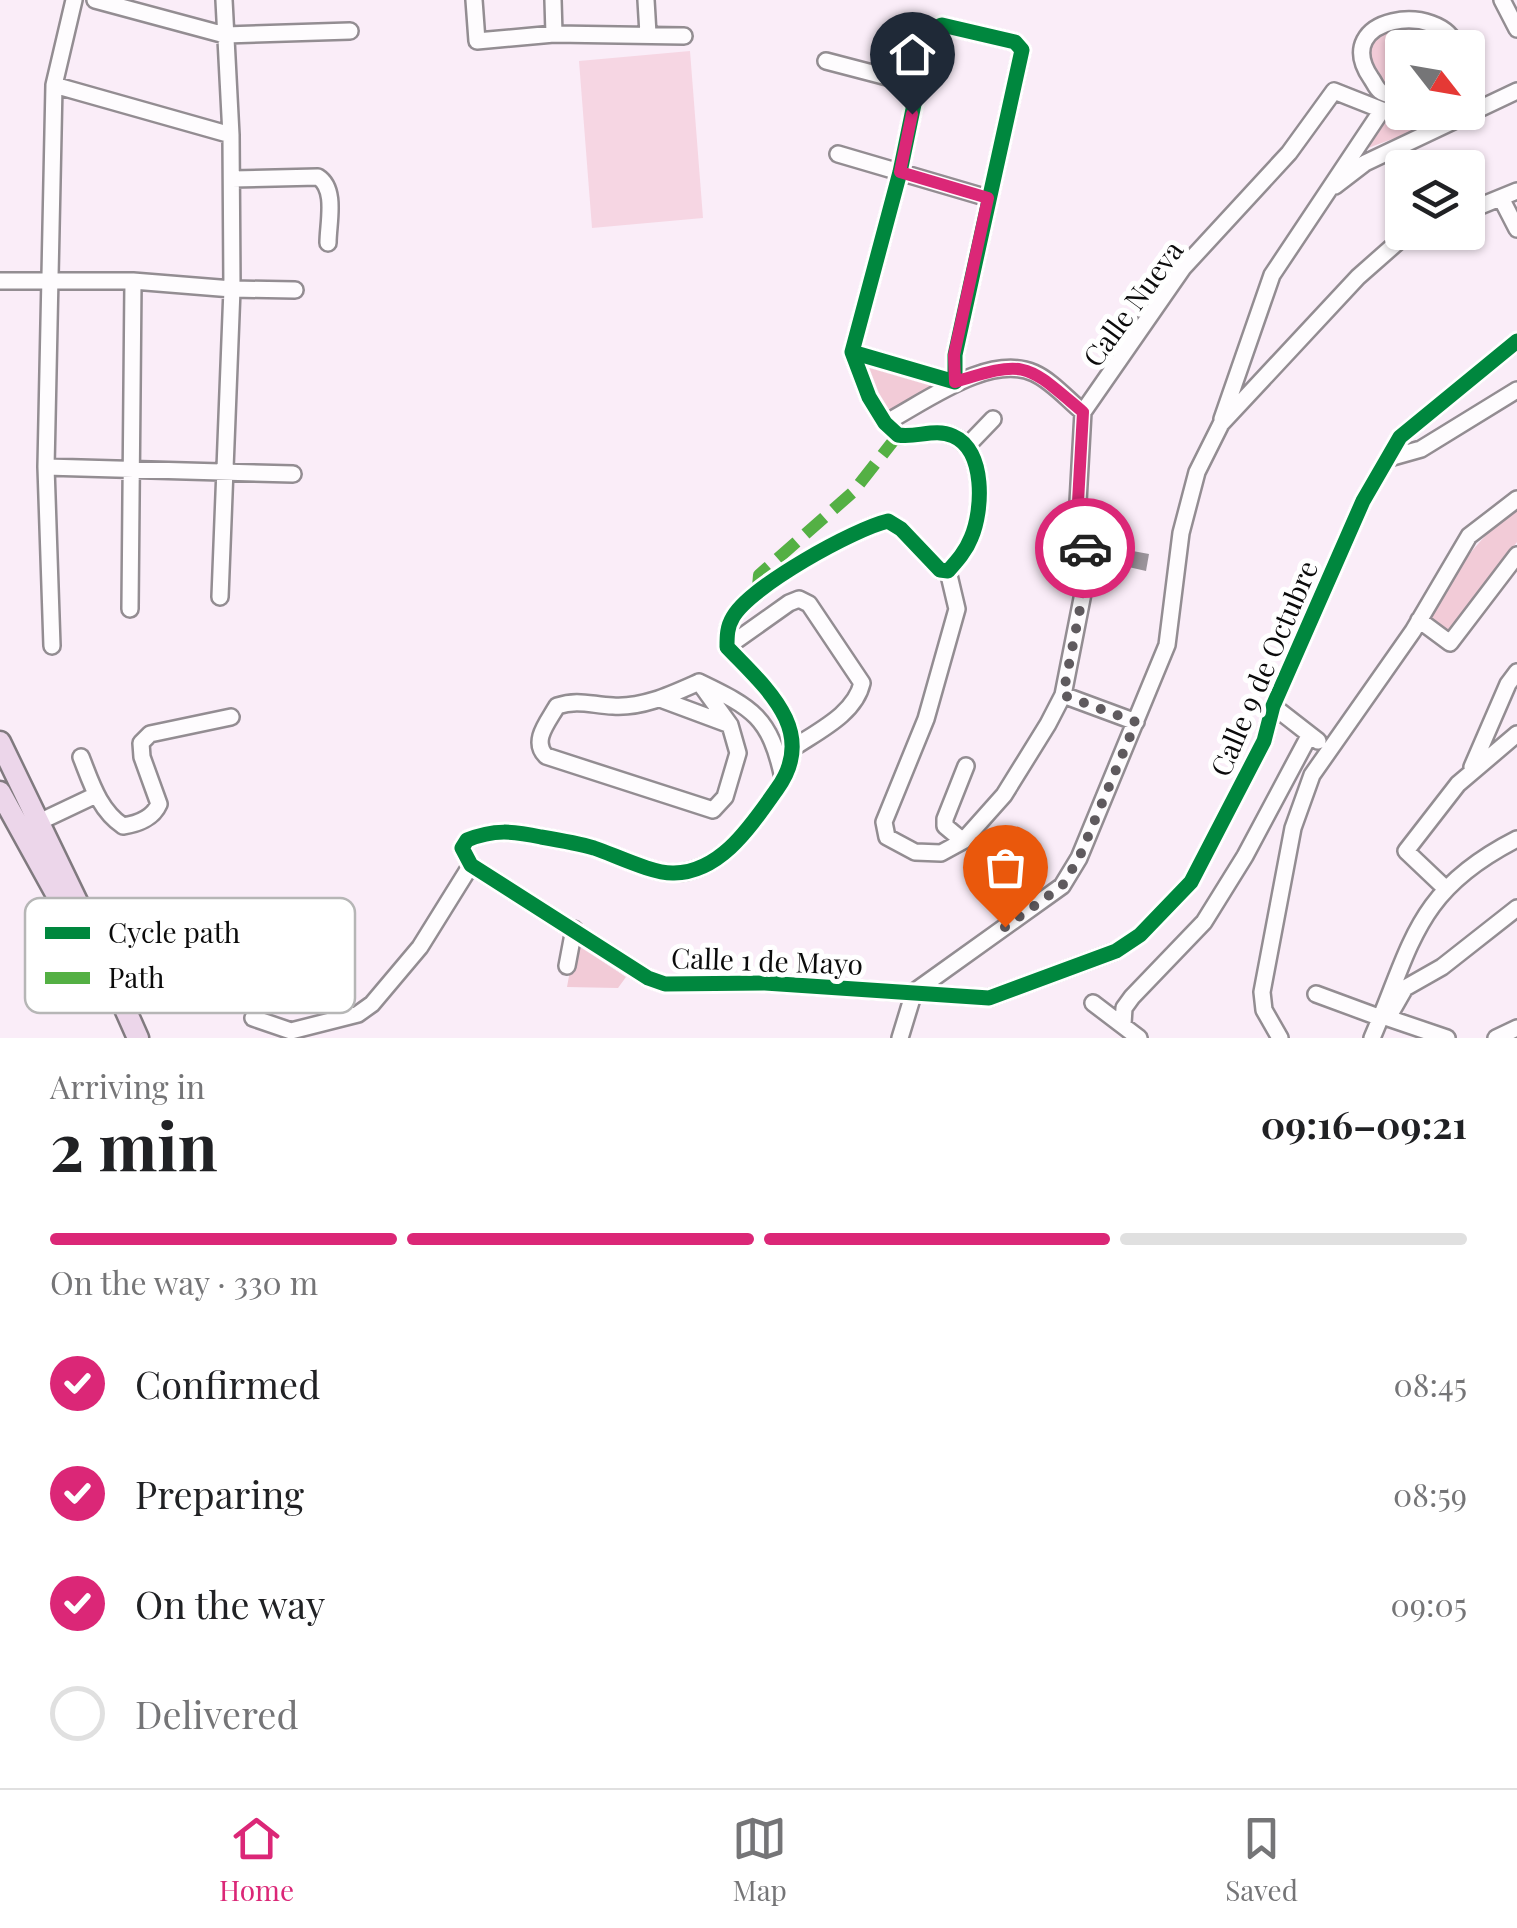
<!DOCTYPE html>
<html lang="en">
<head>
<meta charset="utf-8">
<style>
  :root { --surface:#fff; --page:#f6f6f6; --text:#202124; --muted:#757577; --line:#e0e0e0; --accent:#db2777 }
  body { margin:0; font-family:"Playfair Display",serif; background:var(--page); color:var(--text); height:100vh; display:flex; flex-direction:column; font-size:38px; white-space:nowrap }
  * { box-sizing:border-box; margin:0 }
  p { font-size:32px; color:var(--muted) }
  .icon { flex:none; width:55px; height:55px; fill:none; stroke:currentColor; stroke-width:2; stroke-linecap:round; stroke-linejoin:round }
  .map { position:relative; height:1038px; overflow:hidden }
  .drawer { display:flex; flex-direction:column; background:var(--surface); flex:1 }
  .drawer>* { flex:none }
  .needle { width:65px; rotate:121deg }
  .tools { position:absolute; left:1385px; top:30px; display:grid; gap:20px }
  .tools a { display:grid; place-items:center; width:100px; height:100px; border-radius:10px; background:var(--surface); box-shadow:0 2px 8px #0004; font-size:50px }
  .pin { position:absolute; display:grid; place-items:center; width:85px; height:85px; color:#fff; margin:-102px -42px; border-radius:50% 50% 50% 0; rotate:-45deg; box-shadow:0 0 10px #0007 }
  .pin .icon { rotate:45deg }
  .courier { position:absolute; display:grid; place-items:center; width:100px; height:100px; margin:-50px; border:8px solid #db2777; border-radius:50%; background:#fff; color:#222; box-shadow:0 2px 12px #0007 }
  .head em { font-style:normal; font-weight:700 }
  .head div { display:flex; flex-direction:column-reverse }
  .head { display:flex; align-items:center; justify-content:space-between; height:170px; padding:0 50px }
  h1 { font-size:65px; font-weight:700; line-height:75px }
  .bar { display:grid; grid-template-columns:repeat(4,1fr); gap:15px 10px; align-content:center; height:120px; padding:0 50px }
  .bar i { height:12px; border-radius:8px; background:var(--line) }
  .bar .on { background:var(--accent) }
  .bar p { grid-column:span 4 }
  ol { padding:0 50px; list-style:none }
  li { display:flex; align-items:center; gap:30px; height:110px }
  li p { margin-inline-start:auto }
  li .icon { padding:10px; border-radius:50%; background:var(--accent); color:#fff; stroke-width:4 }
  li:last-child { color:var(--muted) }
  li i { width:55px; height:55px; border:5px solid var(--line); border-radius:50% }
  .dock { display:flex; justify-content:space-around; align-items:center; height:140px; border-top:2px solid var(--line); background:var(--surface); font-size:28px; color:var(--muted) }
  .dock a { display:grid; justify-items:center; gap:5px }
  .dock .on { color:var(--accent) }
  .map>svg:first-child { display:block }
  .green { fill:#f2cbd7 }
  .pitch { fill:#f6d6e3 }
  .building { fill:#9b949b }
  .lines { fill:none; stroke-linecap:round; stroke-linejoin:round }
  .minor-casing { stroke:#938d92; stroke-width:20 }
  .major-casing { stroke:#807a7f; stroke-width:25 }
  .minor { stroke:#fefcfe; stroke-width:15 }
  .major { stroke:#ecd6ea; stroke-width:20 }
  .quiet { stroke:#54b044; stroke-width:12; stroke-dasharray:25 12; stroke-linecap:butt }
  .cycleway-casing { stroke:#fff; stroke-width:21 }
  .cycleway { stroke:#00873e; stroke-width:15 }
  .done { stroke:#5f5a5e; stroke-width:10; stroke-dasharray:0 18 }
  .route { stroke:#db2777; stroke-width:12 }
  .labels { text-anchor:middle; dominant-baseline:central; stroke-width:10; stroke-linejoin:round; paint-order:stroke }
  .street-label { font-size:28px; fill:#0b0b0b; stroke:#fff }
  .key { fill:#fff; stroke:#b6b6b6; stroke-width:2.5 }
  .key-label { font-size:28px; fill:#0b0b0b }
</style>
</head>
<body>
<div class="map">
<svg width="1517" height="1038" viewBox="0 0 1517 1038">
  <rect width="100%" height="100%" fill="#faedf8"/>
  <path class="green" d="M1403 10C1432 10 1441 23 1451 47L1402 48V92C1354 80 1361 24 1403 10Z
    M1452 117 1368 148 1385 123Z
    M869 364 938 382 939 386 886 412 881 410 864 367Z
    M1517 509V542L1447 635 1428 620C1457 572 1470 543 1517 509Z
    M575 943 626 977 618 988 567 987Z"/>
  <path class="pitch" d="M690 51 703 218 592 228 579 61Z"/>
  <path class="building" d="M1100 545 1149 554 1146 571 1098 560Z"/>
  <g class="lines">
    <defs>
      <path id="minor" d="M95 0 225 35 350 31
        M474 0 477 41 554 34 684 36
        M553 0 554 34
        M646 0 648 34
        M1502 0 1517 29
        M826 61 918 85
        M54 85 231 135
        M1402 99C1396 97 1385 95 1380 91 1376 88 1374 82 1371 78 1329 16 1442 0 1457 48
        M838 154 988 198
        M232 179 318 177C337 189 328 223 328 243
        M1335 186 1365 163 1517 91
        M1501 198 1517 229
        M1468 211 1517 191
        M0 281H133L232 289 295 290
        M852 352 955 382V355L1022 50 1015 42 942 25 935 28 918 85 900 172 852 352 869 397 885 423 898 435C917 438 935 428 953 436 986 450 983 511 971 538 966 551 957 561 948 571L940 570 901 529 888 521C854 529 751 586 733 617 727 627 727 636 727 647 765 687 819 731 777 789 752 824 722 872 674 873 653 874 615 855 594 848 577 843 559 840 541 837 513 831 494 829 467 840L462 848 471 865 648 978 665 984 765 983 989 998 1116 951 1140 935 1191 882 1264 741 1273 706 1363 501 1400 437 1517 341
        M1222 419 1272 275 1382 110
        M885 423C925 402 989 353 1034 373 1052 381 1068 400 1083 412
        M967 446 993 419
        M1389 458 1421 449 1517 390
        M46 467 293 474
        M948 571 957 609 926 719 884 822 887 837 915 852 941 853 963 841 1004 795 1048 724 1063 695 1088 568 1078 502 1083 412 1183 268 1289 153 1334 91 1382 110 1418 112
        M220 597 232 289 231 135 224 0
        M130 609 133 281
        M1419 620 1450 643 1517 555
        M52 646 46 467 54 85 74 0
        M727 647 789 603 799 599 809 604 862 683C855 714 818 731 793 748
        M699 682 730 725 738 753 725 797 713 810 546 756C531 741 548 722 557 706 578 699 591 705 613 706 643 708 672 694 699 682 753 708 770 717 783 778
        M1063 695 1136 722
        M660 699 730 725
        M1273 706 1318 741
        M81 757C91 782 99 810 123 826 137 824 153 818 159 804L142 757 141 743 150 734 231 717
        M1472 767 1508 684 1517 672
        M39 822 96 795
        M963 841 945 826V819L966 766
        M1445 888 1406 851 1458 784 1517 734
        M567 966 574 929
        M914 992 1062 886 1079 858 1167 645 1181 533 1197 472 1221 424 1358 277 1409 232
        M1316 994 1381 1018
        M1093 1003 1139 1038
        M1389 1016 1405 988 1442 967 1517 908
        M253 1018 291 1031 358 1014 372 1004 420 947 471 865
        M1388 1018 1447 1038
        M1123 1024 1124 1008 1132 997 1204 922 1245 856 1309 736
        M900 1038 914 992
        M1280 1038 1264 1010 1262 992 1293 828 1312 775 1413 631 1469 536 1517 499
        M1372 1038C1413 943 1415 891 1517 839
        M1496 1038 1517 1028"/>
      <path id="major" d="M0 742 82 912 138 1038
        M0 792 86 948"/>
    </defs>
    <use href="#minor" class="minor-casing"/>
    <use href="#major" class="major-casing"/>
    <use href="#minor" class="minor"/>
    <use href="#major" class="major"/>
    <path class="quiet" d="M758 587 759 575 853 492 898 435"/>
    <defs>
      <path id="cycleway" d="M852 352 955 382V355L1022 50 1015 42 942 25 935 28 918 85 900 172 852 352 869 397 885 423 898 435C917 438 935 428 953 436 986 450 983 511 971 538 966 551 957 561 948 571L940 570 901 529 888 521C854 529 751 586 733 617 727 627 727 636 727 647 765 687 819 731 777 789 752 824 722 872 674 873 653 874 615 855 594 848 577 843 559 840 541 837 513 831 494 829 467 840L462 848 471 865 648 978 665 984 765 983 989 998 1116 951 1140 935 1191 882 1264 741 1273 706 1363 501 1400 437 1517 341"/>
    </defs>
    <use href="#cycleway" class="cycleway-casing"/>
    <use href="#cycleway" class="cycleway"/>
  </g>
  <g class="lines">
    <path class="done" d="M1005 927 1062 886 1079 858 1136 722 1063 695 1088 568 1085 548"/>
    <path class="route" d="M912 114 900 172 988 198 954 355 955 382C1028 359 1026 364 1083 412L1078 502 1085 548"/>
  </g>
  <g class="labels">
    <g class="street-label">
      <text transform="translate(1132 303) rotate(-54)">Calle Nueva</text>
      <text transform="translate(1263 668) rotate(-67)">Calle 9 de Octubre</text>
      <text transform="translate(767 960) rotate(2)">Calle 1 de Mayo</text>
    </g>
  </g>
  <rect x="25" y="898" width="330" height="115" rx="15" class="key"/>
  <rect x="45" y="927" width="45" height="12" fill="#00873e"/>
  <rect x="45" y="972" width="45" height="12" fill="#54b044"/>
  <g class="key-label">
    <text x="108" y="943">Cycle path</text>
    <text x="108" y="988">Path</text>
  </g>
</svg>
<div class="tools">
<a><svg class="needle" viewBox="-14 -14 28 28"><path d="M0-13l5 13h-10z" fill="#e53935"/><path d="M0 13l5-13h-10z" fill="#757577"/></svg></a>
<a><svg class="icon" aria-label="layers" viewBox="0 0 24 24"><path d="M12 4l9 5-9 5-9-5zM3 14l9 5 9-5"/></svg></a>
</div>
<div class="pin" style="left:1005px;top:927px;background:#ea580c"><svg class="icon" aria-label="bag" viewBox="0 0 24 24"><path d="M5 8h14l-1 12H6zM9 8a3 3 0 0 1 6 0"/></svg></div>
<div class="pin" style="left:912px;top:114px;background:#1f2937"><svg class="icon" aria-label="home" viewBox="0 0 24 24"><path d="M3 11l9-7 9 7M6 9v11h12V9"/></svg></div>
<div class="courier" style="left:1085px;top:548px"><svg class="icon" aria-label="car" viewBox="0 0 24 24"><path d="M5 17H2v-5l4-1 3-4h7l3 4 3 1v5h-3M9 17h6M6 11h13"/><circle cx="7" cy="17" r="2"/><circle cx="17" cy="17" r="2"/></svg></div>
</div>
<section class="drawer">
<div class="head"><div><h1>2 min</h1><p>Arriving in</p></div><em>09:16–09:21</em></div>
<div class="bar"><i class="on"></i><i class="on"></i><i class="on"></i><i></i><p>On the way · 330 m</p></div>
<ol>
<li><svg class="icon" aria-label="check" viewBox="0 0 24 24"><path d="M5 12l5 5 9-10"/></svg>Confirmed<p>08:45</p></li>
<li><svg class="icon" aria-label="check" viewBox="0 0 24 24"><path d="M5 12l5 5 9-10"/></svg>Preparing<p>08:59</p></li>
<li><svg class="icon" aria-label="check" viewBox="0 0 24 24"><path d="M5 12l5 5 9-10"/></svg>On the way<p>09:05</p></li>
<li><i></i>Delivered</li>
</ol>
</section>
<nav class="dock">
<a class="on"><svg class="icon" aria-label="home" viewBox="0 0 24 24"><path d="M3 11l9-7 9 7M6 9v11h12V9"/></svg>Home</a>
<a><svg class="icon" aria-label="map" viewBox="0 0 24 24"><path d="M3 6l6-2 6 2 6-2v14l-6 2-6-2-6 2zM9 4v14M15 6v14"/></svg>Map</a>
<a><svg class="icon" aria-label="saved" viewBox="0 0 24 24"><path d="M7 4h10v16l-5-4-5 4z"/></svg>Saved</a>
</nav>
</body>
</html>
